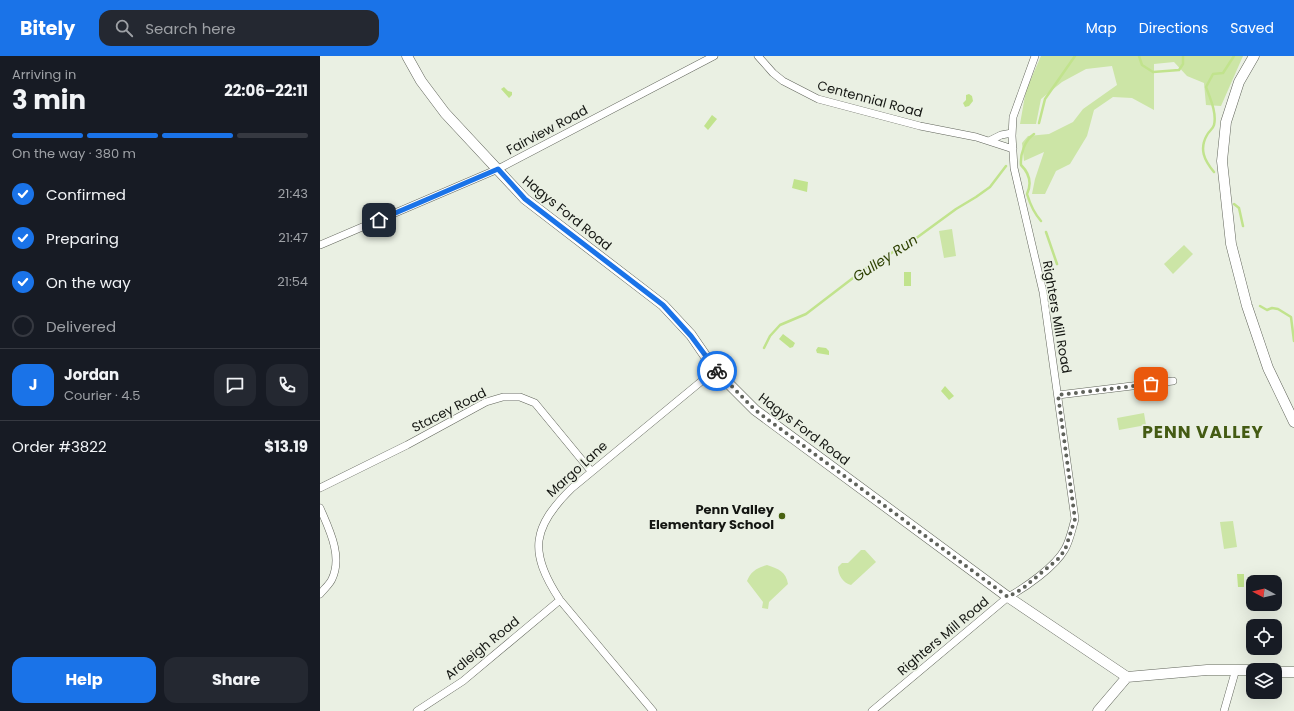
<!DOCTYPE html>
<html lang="en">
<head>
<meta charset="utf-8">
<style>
  :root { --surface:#171b24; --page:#242831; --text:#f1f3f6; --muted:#9ea1a6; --line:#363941; --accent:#1a73e8 }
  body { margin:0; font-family:Poppins,sans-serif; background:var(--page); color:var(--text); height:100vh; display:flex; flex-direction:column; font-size:15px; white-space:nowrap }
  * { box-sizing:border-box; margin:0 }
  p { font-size:13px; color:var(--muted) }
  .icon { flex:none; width:22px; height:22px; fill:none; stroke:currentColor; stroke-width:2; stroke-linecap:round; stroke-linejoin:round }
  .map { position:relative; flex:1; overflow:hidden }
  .details { display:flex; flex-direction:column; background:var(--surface); width:320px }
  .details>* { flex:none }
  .needle { width:26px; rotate:277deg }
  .buttons { position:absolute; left:926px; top:519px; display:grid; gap:8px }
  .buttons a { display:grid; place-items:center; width:36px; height:36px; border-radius:8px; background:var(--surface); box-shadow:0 4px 16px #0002; font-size:20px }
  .pin { position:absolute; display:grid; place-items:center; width:34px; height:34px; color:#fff; margin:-17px; border-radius:8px; box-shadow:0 2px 6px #0006 }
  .courier { position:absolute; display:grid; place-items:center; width:40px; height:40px; margin:-20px; border:3px solid #1a73e8; border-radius:50%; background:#fff; color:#222; box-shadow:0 1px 5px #0007 }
  .summary em { font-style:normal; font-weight:700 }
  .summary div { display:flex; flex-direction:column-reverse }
  .summary { display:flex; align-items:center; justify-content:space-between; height:68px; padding:0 12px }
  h1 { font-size:26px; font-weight:700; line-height:30px }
  .bar { display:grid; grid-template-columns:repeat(4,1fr); gap:6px 4px; align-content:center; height:48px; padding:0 12px }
  .bar i { height:5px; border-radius:3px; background:var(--line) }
  .bar .current { background:var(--accent) }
  .bar p { grid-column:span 4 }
  .line { display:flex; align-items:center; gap:10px; padding:0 12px; border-top:1px solid var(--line) }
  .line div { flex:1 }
  .round { display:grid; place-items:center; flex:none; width:42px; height:42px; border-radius:12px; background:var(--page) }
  ol { padding:0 12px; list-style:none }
  li { display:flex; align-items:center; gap:12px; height:44px }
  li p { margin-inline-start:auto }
  li .icon { padding:4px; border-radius:50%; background:var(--accent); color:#fff; stroke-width:4 }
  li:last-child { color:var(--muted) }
  li i { width:22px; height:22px; border:2px solid var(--line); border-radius:50% }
  .cta { display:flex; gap:8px; margin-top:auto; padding:8px 12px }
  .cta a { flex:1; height:46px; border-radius:12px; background:var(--accent); color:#fff; font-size:16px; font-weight:700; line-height:46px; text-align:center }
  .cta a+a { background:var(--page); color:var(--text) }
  header { display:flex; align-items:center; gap:24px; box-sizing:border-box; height:56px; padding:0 20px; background:var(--accent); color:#fff }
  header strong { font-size:19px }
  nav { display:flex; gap:22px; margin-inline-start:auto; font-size:14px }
  .search { width:280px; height:36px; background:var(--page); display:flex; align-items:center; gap:10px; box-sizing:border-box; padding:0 14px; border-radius:12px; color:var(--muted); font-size:15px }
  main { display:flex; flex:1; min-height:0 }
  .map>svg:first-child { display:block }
  .green { fill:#cce5a6 }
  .water { fill:#c1e38d }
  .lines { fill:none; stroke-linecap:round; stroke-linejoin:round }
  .stream { stroke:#c1e38d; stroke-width:2.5 }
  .street-casing { stroke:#60645a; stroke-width:8 }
  .secondary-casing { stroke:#60645a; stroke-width:11 }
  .street { stroke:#fff; stroke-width:7 }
  .secondary { stroke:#fff; stroke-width:10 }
  .done { stroke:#5f625b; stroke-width:4; stroke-dasharray:0 7.2 }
  .route { stroke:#1a73e8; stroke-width:5 }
  .poi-dot { fill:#496211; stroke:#eaf0e3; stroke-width:1.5 }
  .labels { text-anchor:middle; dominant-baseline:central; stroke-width:3.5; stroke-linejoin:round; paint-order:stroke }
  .street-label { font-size:13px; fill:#141612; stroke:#eaf0e3 }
  .poi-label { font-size:13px; font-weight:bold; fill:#141612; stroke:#eaf0e3; text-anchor:end }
  .water-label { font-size:14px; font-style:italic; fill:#2d4000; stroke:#eaf0e3 }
  .district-label { font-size:17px; font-weight:bold; letter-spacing:1px; fill:#445b13; stroke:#eaf0e3 }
</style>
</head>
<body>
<header>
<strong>Bitely</strong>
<div class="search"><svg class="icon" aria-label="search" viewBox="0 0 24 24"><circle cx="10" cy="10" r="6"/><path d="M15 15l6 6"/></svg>Search here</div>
<nav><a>Map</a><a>Directions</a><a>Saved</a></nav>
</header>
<main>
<section class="details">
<div class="summary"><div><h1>3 min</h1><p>Arriving in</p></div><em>22:06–22:11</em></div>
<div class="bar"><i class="current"></i><i class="current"></i><i class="current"></i><i></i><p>On the way · 380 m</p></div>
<ol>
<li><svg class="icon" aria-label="check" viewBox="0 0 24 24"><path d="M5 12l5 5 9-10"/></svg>Confirmed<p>21:43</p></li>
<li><svg class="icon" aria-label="check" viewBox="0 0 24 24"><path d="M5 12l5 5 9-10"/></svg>Preparing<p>21:47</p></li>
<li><svg class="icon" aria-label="check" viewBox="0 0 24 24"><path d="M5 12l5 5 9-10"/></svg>On the way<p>21:54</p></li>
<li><i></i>Delivered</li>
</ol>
<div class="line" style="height:72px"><b class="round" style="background:var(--accent);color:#fff">J</b><div><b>Jordan</b><p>Courier · 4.5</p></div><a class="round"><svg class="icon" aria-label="chat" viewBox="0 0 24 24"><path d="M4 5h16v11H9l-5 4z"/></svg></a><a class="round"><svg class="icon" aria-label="phone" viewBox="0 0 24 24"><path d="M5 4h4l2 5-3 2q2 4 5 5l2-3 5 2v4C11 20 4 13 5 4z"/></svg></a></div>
<div class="line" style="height:52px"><div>Order #3822</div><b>$13.19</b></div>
<div class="cta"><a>Help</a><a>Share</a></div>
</section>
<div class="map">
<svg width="974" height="655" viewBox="0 0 974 655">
  <rect width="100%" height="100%" fill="#eaf0e3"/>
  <path class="green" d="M721 0H923L901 50 886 49 884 27 867 20 854 6 834 8V54L812 42 793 41 774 54 767 80 750 108 736 115 725 138H712L715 123 724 96 704 105 702 87 708 80 729 78 753 66 763 53 797 29 792 10 766 13 742 26 721 43 716 68H700L706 34Z
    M632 173 636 200 624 202 619 175Z
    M864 189 873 198 853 218 844 208Z
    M824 357 826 369 799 374 797 362Z
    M913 465 917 491 904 493 900 466Z
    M541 494H545L556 506 531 529C523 527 518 519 518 511L522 507H528Z
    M447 509C459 513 466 516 468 528L449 546 448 553 442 552 443 546 427 525C431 515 437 512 447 509Z"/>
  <path class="water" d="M184 31 188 35 192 36V39L189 42 181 33Z
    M649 38 652 40 653 45 649 50 645 51 643 47 646 44V39Z
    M392 59 397 63 388 74 384 70Z
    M474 123 488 126 487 136 472 132Z
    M584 216H591V230H584Z
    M463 278 475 287 473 291 470 292 459 283Z
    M498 291 506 292 509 295V299L497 297 496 294Z
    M625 330 634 340 629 344 621 335Z
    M917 518H924V531H918Z"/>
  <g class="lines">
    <path class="stream" d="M819 0 822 9 833 16 859 14 863 8V0
      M719 67 725 43 755 0
      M714 78C705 84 700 98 701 109 709 117 712 127 707 138 710 148 714 157 721 165
      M894 116C884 104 879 93 887 79 889 75 893 73 894 69 897 57 890 42 886 31L893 18 903 17 914 0
      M914 148 919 152 923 170
      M726 176 737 208
      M940 250 947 254 952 252 958 253 971 261 974 285
      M444 292 450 280 460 269 486 258 546 212 595 183 636 153 656 141 670 131 686 110"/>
    <defs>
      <path id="street" d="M438 0 453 17 463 25 498 43 600 70 656 81 693 93
        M669 85 681 79 692 77
        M0 189 178 113 394 0
        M738 339 853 325
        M0 432 87 389 166 346 183 341H200L215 347 271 415
        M0 452C9 473 23 500 12 523 10 528 4 533 0 538
        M97 655 143 625 240 544
        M333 655 240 544C208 496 212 471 252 432L395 314
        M552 655 688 541C706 531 735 511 745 493 750 484 752 473 755 463L723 236 694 112 692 80 693 61 715 0
        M904 655 916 613"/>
      <path id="secondary" d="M87 0 101 25 125 57 205 143 343 249 371 279 395 314 435 354 688 541 807 621
        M934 0 919 26 906 66 902 105 911 188 927 250 948 312 974 366
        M955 616H974
        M778 655 807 621 887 614H933"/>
    </defs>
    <use href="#street" class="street-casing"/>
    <use href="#secondary" class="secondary-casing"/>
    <use href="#street" class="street"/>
    <use href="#secondary" class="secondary"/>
  </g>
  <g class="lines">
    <path class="done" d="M397 315 435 354 688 541 702 533 738 503 745 494 755 463 738 339 831 328"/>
    <path class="route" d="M59 164 178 113 205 143 343 249 371 280 397 315"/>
  </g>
  <circle class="poi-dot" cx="462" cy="460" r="4"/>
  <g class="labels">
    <g class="street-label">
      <text transform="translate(550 43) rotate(15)">Centennial Road</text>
      <text transform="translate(227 74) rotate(-28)">Fairview Road</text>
      <text transform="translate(247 157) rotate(39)">Hagys Ford Road</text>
      <text transform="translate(737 261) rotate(80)">Righters Mill Road</text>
      <text transform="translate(129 354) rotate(-27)">Stacey Road</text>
      <text transform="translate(484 373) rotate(37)">Hagys Ford Road</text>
      <text transform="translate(257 413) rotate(-42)">Margo Lane</text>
      <text transform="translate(623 580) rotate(-40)">Righters Mill Road</text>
      <text transform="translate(162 592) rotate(-39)">Ardleigh Road</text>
    </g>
    <g class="poi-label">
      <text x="454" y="453">Penn Valley<tspan x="454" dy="15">Elementary School</tspan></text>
    </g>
    <g class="water-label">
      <text transform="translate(565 202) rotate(-33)">Gulley Run</text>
    </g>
    <g class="district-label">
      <text x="883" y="376">PENN VALLEY</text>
    </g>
  </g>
</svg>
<div class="buttons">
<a><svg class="needle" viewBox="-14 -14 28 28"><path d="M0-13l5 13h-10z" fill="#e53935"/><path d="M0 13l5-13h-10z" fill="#9ea1a6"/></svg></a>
<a><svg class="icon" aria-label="locate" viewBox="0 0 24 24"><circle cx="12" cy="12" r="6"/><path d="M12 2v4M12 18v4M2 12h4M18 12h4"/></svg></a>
<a><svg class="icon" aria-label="layers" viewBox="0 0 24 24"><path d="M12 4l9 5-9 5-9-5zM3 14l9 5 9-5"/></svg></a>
</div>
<div class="pin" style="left:831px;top:328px;background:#ea580c"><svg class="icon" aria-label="bag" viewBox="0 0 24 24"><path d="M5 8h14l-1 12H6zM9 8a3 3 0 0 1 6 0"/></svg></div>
<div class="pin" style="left:59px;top:164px;background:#1f2937"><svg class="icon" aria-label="home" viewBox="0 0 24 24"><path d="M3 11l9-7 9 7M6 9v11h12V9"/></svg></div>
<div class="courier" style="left:397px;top:315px"><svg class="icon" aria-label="bike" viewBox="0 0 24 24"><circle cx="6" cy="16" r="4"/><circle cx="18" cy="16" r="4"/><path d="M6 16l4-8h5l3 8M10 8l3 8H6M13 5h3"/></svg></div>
</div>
</main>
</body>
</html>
